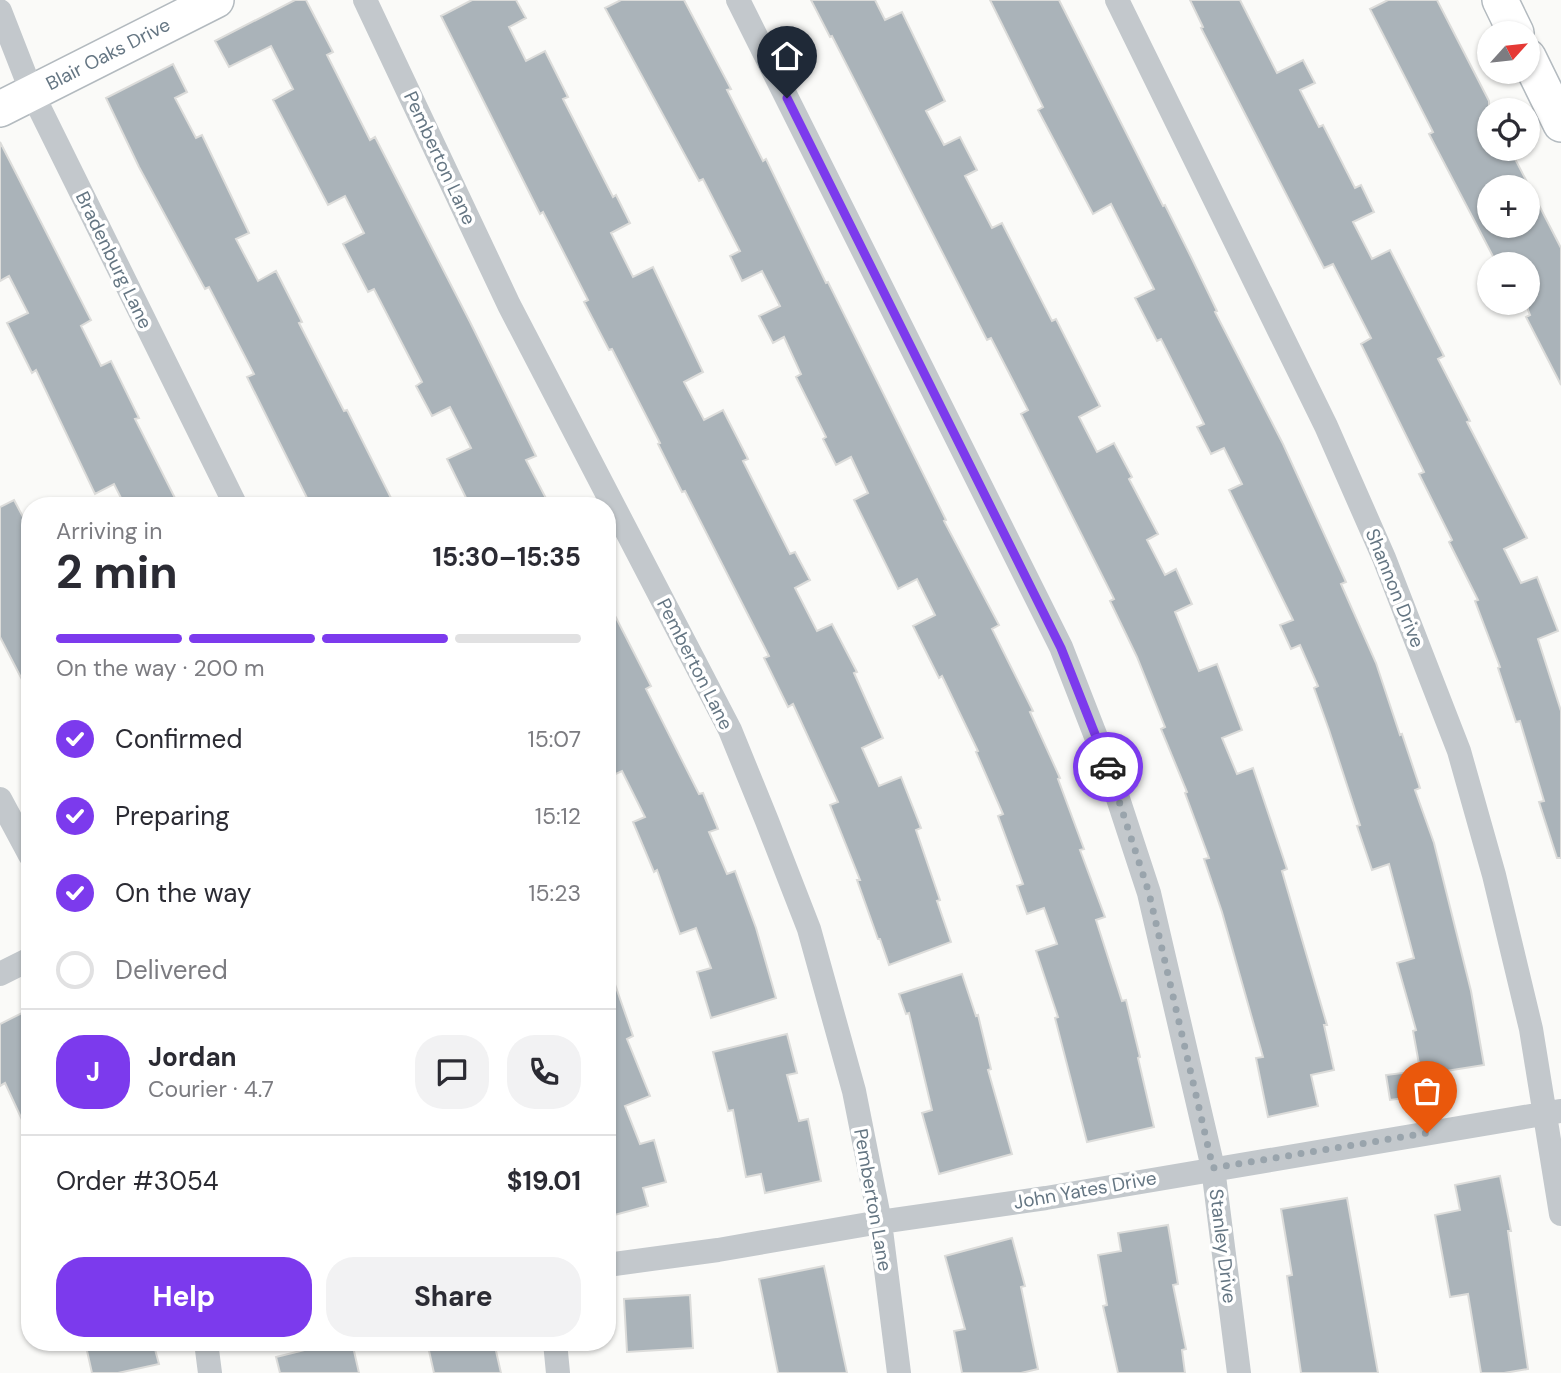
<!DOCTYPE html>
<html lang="en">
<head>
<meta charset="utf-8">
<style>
  :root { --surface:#fff; --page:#f2f2f3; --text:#2b2b33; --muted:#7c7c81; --line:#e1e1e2; --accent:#7c3aed }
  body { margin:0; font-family:"DM Sans",sans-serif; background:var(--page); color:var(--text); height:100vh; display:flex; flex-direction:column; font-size:26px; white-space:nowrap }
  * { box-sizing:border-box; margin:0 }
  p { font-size:23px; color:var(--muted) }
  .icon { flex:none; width:38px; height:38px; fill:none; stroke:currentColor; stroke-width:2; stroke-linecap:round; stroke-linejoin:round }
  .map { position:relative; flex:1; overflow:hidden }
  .details { position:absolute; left:21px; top:497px; width:595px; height:854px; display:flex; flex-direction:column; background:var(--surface); border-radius:28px; box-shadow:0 2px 5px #0004 }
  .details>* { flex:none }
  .needle { width:46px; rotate:63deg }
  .controls { position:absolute; left:1477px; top:21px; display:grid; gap:14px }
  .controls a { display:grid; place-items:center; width:63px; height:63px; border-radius:50%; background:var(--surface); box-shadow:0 2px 5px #0004; font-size:35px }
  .pin { position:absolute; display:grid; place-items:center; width:60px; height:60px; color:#fff; margin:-72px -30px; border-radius:50% 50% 50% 0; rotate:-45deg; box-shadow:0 0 7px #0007 }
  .pin .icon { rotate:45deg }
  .courier { position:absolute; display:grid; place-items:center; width:70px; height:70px; margin:-35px; border:5px solid #7c3aed; border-radius:50%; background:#fff; color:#222; box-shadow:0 2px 9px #0007 }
  .headline em { font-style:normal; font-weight:700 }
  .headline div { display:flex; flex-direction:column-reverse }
  .headline { display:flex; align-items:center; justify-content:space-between; height:119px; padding:0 35px }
  h1 { font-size:46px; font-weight:700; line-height:52px }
  .bar { display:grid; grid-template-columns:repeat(4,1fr); gap:10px 7px; align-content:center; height:84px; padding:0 35px }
  .bar i { height:9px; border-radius:5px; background:var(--line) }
  .bar .active { background:var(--accent) }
  .bar p { grid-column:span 4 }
  .line { display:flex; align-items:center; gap:18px; padding:0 35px; border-top:2px solid var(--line) }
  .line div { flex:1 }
  .round { display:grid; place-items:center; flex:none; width:74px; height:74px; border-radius:28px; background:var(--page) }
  ol { padding:0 35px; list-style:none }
  li { display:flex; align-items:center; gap:21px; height:77px }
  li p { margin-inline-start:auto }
  li .icon { padding:7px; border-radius:50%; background:var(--accent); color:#fff; stroke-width:4 }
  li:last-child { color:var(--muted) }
  li i { width:38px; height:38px; border:4px solid var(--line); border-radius:50% }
  .action { display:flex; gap:14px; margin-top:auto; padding:14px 35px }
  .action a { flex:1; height:80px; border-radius:28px; background:var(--accent); color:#fff; font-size:28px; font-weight:700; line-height:80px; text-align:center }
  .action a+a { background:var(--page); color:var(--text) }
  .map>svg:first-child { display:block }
  .building { fill:#aab3b9; stroke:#dcdcda; stroke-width:2; fill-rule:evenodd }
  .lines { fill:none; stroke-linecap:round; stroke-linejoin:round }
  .secondary-casing { stroke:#b3babf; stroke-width:38 }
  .street { stroke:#c3c8cc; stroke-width:24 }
  .secondary { stroke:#fff; stroke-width:35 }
  .done { stroke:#99a4ac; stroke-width:7; stroke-dasharray:0 12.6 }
  .route { stroke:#7c3aed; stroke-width:9 }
  .labels { text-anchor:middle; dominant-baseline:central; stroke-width:7; stroke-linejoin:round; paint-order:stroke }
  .street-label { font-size:19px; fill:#657683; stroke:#fff }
</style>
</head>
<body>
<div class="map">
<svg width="1561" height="1373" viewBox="0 0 1561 1373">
  <rect width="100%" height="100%" fill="#fafaf8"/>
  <path class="building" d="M295 0H306L333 52 327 55 370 140 375 137 470 322 536 456 526 460 550 506H470L447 459 471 448 450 407 432 416 416 386 422 382 374 289 368 292 343 244 364 233 345 196 328 205 273 100 293 89 271 46 229 67 215 41Z
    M472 0H516L526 18 509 27 526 61 545 51 568 97 563 99 613 197 616 195 630 223 611 233 633 277 653 267 703 372 684 382 704 420 723 410 748 459 743 461 790 554 795 552 810 580 795 588 817 631 832 624 857 672 854 673 883 738 862 748 879 786 901 777 921 828 916 830 940 900 937 901 951 942 889 965 880 939H878L857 880H860L830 805 838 802 793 704 788 707 764 658 769 656 685 491 682 492 658 444 660 443 612 349 609 350 584 302 588 300 543 212 540 214 441 16Z
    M621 0H684L731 89 727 90 763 161 766 159 826 283 828 282 946 520 944 521 999 625 992 629 1033 711 1030 712 1060 778 1058 779 1084 849 1080 850 1105 917 1096 920 1122 1001 1126 1000 1140 1057 1138 1058 1154 1127 1087 1142 1055 1018 1058 1017 1036 951 1057 944 1044 908 1027 914 1017 886 1023 884 998 816 1003 814 976 752 978 751 942 676 939 678 913 626 935 615 917 579 898 589 854 500 868 493 851 457 836 465 823 439 826 437 796 377 801 374 784 337 773 343 759 316 780 306 762 271 742 281 730 256 740 251 703 179 699 181 605 8Z
    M811 0H875L885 20 902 12 945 101 926 111 944 145 960 137 977 170 965 176 992 228 1002 223 1052 321 1056 319 1100 406 1079 417 1097 452 1114 443 1132 477 1129 479 1158 534 1147 540 1165 575 1176 569 1192 604 1175 612 1199 671 1217 664 1242 730 1222 738 1237 774 1253 768 1287 869 1282 871 1327 1025H1324L1334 1070 1311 1075 1318 1106 1268 1117 1256 1058 1263 1057 1222 912 1204 859 1209 858 1185 793 1187 792 1161 729 1165 727 1137 657 1110 601 1114 599 1021 414 1028 410 991 338 987 340 832 36 830 37Z
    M990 0H1059L1163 206 1165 205 1191 257 1217 311 1215 312 1283 444 1346 582 1341 584 1376 663 1400 735 1402 734 1420 788 1415 790 1434 843 1471 991 1484 1065 1421 1075 1413 1031 1416 1030 1397 963 1414 958 1389 864 1372 870 1357 826 1360 825 1329 730 1314 688 1318 686 1300 645 1291 649 1280 625 1293 620 1229 490 1242 484 1224 448 1211 454 1197 427 1204 424 1161 339 1157 341 1135 298 1154 289 1111 204 1093 214 1038 110 1043 107Z
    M1190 0H1240L1277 73 1303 60 1315 83 1300 90 1319 127 1323 125 1355 188 1361 185 1374 212 1353 222 1372 259 1390 250 1444 356 1438 359 1470 421 1467 422 1527 538 1504 549 1521 583 1537 577 1558 631 1538 639 1561 711V858H1557L1539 802 1544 801 1520 721 1516 722 1498 668 1500 667 1475 601 1478 600 1449 542 1452 540 1419 474 1424 472 1361 344 1371 338 1333 264 1324 268 1201 28 1203 27Z
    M1388 0H1437L1489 101V149H1510L1561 248V385L1526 317 1530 315 1528 310V264H1497L1429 134 1433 132 1370 9ZM1489 187H1528V226H1489Z
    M173 64 187 92 175 98 196 138 202 135 249 233 236 239 258 281 276 271 302 322 299 323 344 411 347 410 395 506H311L247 377 254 374 209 287 205 289 139 167 106 98Z
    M0 142 91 320 81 326 101 366 111 361 139 418 135 419 179 506H125L114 484 95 494 36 370 32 373 7 323 28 313 9 276 0 281Z
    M14 500 30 530V695L0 637V507Z
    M607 600 651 686 646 689 699 794 703 793 718 829 709 832 727 874 735 871 756 928 776 998 711 1018 697 972 711 968 696 928 680 934 657 870 654 872 633 822 645 817 622 771 607 778Z
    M610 970 633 1036 627 1039 650 1096 625 1106 640 1144 654 1140 666 1182 643 1188 648 1206 607 1217V971Z
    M962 974 976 1016 978 1015 991 1069 988 1070 1012 1154 939 1174 922 1113 932 1110 909 1013 906 1014 899 994Z
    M30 1009V1137L5 1083 0 1086V1024Z
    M787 1034 797 1073 787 1075 799 1121 808 1119 821 1181 765 1193 761 1174 746 1177 733 1110 728 1111 713 1052Z
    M1410 1072 1413 1097 1390 1100 1386 1075Z
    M1500 1176 1511 1231H1508L1528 1369 1504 1373H1481L1468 1294 1450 1297 1435 1215 1460 1210 1455 1185Z
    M1347 1198 1378 1373H1301L1287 1276 1292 1275 1281 1209Z
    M1168 1225 1178 1284 1173 1285 1186 1349 1182 1350 1185 1373H1118L1103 1306 1107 1305 1098 1255 1121 1251 1118 1233Z
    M1012 1238 1025 1286 1021 1287 1038 1369 1021 1373H962L954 1331 965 1329 945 1256Z
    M824 1266 847 1373H778L759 1279Z
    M690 1295 693 1348 627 1352 624 1299Z
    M85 1342H153L159 1364 118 1373H92Z
    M337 1342H352L359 1373H280L276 1357Z
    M427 1342H494L501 1373H434Z"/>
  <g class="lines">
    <defs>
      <path id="secondary" d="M1500 0 1516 33
        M1528 57 1561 124
        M0 109 216 0"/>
    </defs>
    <use href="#secondary" class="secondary-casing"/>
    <path class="street" d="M365 0 509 305 730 730 767 821 809 929 854 1091 880 1222 899 1373
      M738 0 1061 647 1107 765 1149 893 1213 1168 1239 1373
      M1117 0 1326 426 1384 558 1459 751 1494 875 1531 1029 1561 1214
      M0 11 32 93 236 506
      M0 799 30 855
      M0 974 30 959
      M607 1265 718 1250 880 1222 1046 1198 1560 1111
      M206 1342 210 1373
      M555 1342 558 1373"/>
    <use href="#secondary" class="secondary"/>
  </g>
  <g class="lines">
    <path class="done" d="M1108 767 1149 893 1213 1168 1427 1133"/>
    <path class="route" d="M787 98 1061 648 1108 767"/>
  </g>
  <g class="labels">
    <g class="street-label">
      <text transform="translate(108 54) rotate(-27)">Blair Oaks Drive</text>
      <text transform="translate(440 158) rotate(65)">Pemberton Lane</text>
      <text transform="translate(114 260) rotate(64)">Bradenburg Lane</text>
      <text transform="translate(1395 588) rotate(68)">Shannon Drive</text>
      <text transform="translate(695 664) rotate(63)">Pemberton Lane</text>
      <text transform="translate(1085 1190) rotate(-10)">John Yates Drive</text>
      <text transform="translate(873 1200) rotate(80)">Pemberton Lane</text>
      <text transform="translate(1223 1246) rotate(83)">Stanley Drive</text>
    </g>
  </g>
</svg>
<div class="controls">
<a><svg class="needle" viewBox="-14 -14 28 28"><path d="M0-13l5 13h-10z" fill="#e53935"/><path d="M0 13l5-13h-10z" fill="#7c7c81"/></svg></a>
<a><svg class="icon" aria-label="locate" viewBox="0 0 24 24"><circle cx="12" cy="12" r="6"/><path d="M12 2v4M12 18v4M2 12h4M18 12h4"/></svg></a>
<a>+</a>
<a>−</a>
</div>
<div class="pin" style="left:1427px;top:1133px;background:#ea580c"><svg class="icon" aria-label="bag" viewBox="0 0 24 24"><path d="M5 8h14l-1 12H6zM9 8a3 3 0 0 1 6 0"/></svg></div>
<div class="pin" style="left:787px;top:98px;background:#1f2937"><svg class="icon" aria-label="home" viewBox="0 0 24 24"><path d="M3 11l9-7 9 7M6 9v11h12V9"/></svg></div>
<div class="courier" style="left:1108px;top:767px"><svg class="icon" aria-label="car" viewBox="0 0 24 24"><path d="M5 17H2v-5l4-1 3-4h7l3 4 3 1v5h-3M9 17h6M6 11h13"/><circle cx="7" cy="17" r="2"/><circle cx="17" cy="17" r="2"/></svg></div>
<section class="details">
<div class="headline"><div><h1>2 min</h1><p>Arriving in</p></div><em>15:30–15:35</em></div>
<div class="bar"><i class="active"></i><i class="active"></i><i class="active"></i><i></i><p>On the way · 200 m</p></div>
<ol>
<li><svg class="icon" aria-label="check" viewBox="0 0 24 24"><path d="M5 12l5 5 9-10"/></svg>Confirmed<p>15:07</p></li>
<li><svg class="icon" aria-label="check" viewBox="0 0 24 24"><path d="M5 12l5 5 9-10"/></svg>Preparing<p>15:12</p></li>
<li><svg class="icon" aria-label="check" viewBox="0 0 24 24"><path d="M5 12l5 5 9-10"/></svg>On the way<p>15:23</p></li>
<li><i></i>Delivered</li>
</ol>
<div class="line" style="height:126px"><b class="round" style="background:var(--accent);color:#fff">J</b><div><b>Jordan</b><p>Courier · 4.7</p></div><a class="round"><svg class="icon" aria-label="chat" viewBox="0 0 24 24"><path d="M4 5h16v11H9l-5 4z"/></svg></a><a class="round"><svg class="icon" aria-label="phone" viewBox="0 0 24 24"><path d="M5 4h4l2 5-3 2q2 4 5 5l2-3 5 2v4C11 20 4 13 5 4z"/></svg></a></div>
<div class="line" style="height:91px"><div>Order #3054</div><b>$19.01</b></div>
<div class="action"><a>Help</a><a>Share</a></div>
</section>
</div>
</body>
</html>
